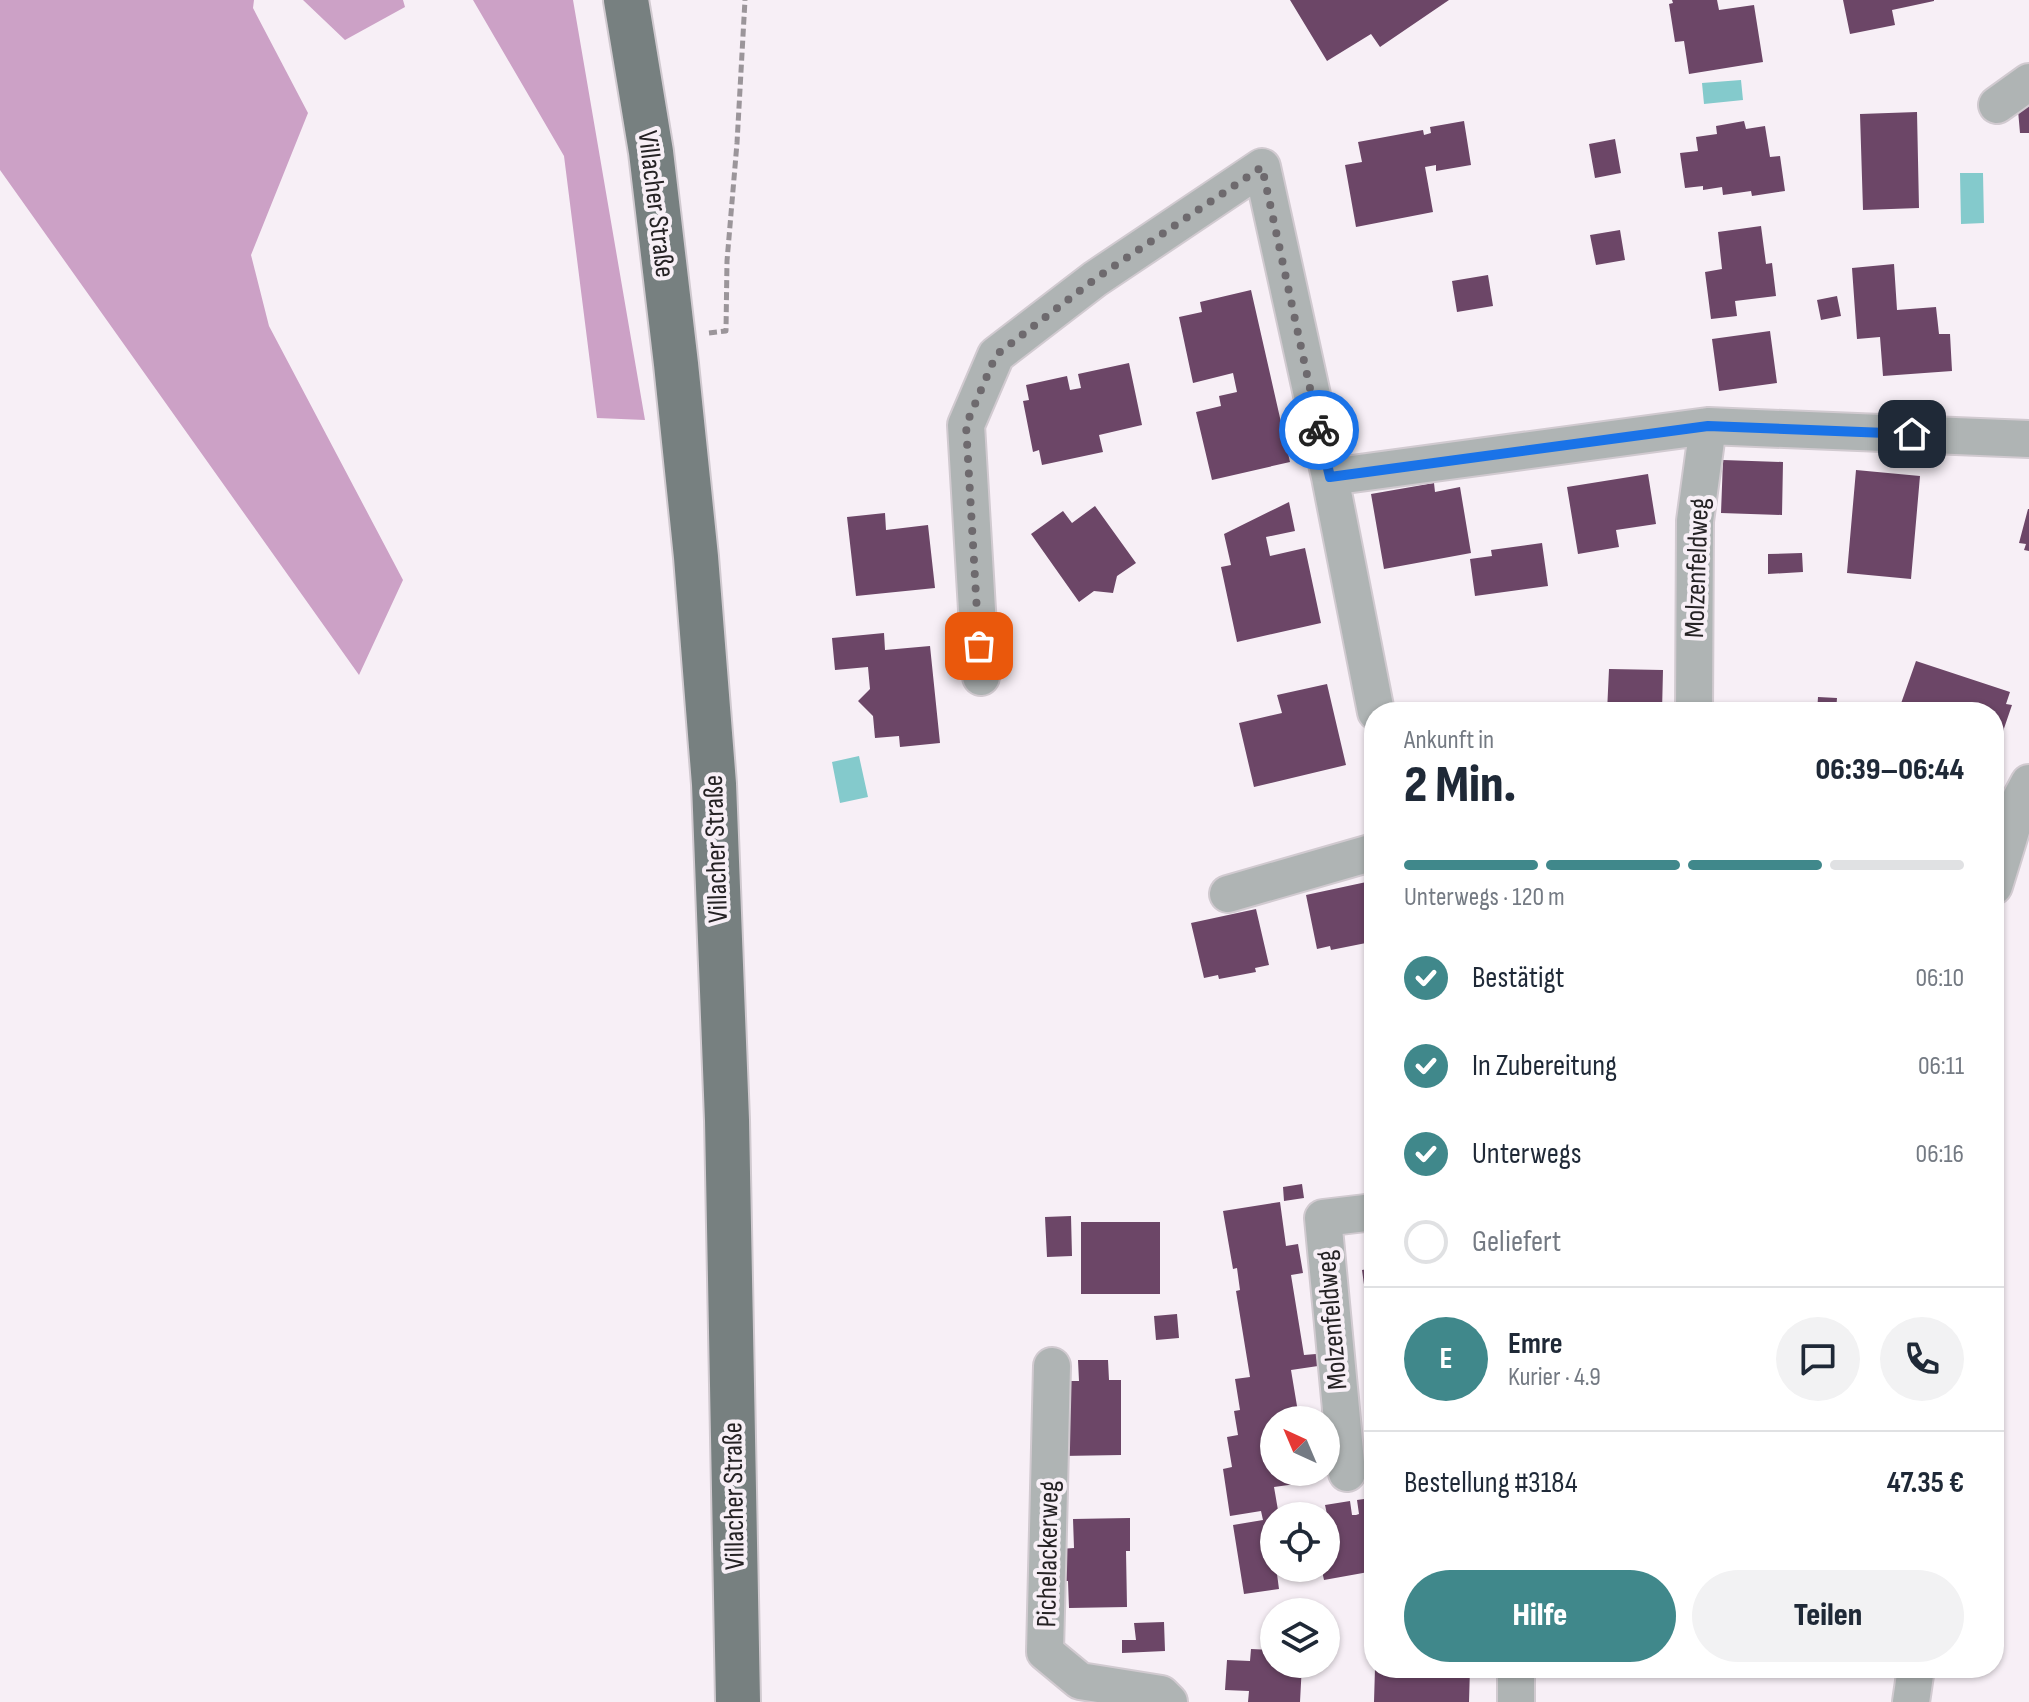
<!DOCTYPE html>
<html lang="de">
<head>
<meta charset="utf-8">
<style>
  :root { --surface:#fff; --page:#f2f2f3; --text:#1f2937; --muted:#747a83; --line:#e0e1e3; --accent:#40888b }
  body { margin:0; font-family:"Sofia Sans Condensed",sans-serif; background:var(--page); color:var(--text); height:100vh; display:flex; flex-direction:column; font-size:30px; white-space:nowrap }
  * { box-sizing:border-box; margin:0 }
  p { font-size:26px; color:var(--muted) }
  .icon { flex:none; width:44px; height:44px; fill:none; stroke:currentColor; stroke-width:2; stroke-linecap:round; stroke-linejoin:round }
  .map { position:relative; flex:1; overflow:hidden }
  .sheet { position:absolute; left:1364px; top:702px; width:640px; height:976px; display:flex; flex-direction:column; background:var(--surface); border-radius:32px; box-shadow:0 2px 6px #0004 }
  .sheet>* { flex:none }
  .needle { width:52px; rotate:316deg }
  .fabs { position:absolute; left:1260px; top:1406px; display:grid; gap:16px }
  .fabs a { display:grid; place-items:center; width:80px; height:80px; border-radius:50%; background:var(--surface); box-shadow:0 2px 6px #0004; font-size:40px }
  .pin { position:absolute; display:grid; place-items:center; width:68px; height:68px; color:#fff; margin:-34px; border-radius:16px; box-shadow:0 4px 12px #0006 }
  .courier { position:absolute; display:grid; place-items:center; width:80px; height:80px; margin:-40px; border:6px solid #1a73e8; border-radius:50%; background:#fff; color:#222; box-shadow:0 2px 10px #0007 }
  .headline em { font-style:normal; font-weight:800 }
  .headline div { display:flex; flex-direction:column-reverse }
  .headline { display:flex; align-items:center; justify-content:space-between; height:136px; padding:0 40px }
  h1 { font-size:52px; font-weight:800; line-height:60px }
  .bar { display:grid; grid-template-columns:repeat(4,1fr); gap:12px 8px; align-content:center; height:96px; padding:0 40px }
  .bar i { height:10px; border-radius:6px; background:var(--line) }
  .bar .on { background:var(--accent) }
  .bar p { grid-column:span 4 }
  .line { display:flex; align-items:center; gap:20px; padding:0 40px; border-top:2px solid var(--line) }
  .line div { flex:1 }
  .round { display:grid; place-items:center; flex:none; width:84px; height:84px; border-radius:42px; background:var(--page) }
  ol { padding:0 40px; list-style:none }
  li { display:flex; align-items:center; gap:24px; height:88px }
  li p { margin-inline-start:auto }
  li .icon { padding:8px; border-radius:50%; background:var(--accent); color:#fff; stroke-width:4 }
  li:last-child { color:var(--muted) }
  li i { width:44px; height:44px; border:4px solid var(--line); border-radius:50% }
  .action { display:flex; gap:16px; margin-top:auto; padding:16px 40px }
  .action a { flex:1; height:92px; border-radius:48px; background:var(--accent); color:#fff; font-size:32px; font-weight:800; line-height:92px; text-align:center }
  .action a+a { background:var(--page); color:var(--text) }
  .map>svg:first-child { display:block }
  .forest { fill:#cca1c6 }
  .water { fill:#84cacc }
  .building { fill:#6c4667 }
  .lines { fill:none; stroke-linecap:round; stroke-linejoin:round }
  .minor-casing { stroke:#d1cad0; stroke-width:40 }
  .primary-casing { stroke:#d1cad0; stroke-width:48 }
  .path { stroke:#9b959a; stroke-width:5; stroke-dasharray:8 4; stroke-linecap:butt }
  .minor { stroke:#afb4b4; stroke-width:36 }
  .primary { stroke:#778080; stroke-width:44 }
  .done { stroke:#6e6a6e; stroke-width:8; stroke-dasharray:0 14.4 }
  .route { stroke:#1a73e8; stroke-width:10 }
  .labels { text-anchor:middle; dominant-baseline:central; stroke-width:8; stroke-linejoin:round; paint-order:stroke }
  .street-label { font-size:28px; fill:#252224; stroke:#f7eff6 }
</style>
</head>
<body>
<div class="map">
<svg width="2029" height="1702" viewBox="0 0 2029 1702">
  <rect width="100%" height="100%" fill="#f7eff6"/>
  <path class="forest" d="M0 0H254L253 8 308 113 251 255 269 326 403 580 359 675 0 170Z
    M303 0H403L405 7 345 40Z
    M473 0H573L645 420 597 418 564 156Z"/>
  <path class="water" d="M1741 80 1743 100 1704 104 1702 83Z
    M1960 173H1983L1984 223 1961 224Z
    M859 756 868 797 840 803 832 762Z"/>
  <path class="building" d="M1290 0H1449L1380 47 1371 34 1327 61Z
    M1672 0H1717L1719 10 1754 5 1763 62 1689 74 1684 41 1675 42 1669 4 1673 3Z
    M1843 0H1934V1L1892 10 1895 25 1850 34Z
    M2029 99V133H2020L2018 110Z
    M1917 112 1919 208 1863 210 1860 114Z
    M1464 121 1471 165 1436 171V165L1425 167 1433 212 1356 227 1345 165 1362 162 1358 142 1423 130 1424 135 1431 133 1430 127Z
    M1744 121 1746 129 1765 126 1770 157 1780 156 1785 191 1752 196 1751 191 1723 195 1722 187 1703 190V186L1685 188 1680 153 1698 151 1696 137 1717 134 1716 126Z
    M1615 139 1621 173 1595 178 1589 144Z
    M1761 226 1766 264 1772 263 1776 296 1735 301 1737 316 1711 319 1705 272 1722 269 1718 232Z
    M1620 230 1625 260 1596 265 1590 235Z
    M1894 264 1897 310 1936 307 1939 334H1950L1952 371 1883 376 1880 337 1857 339 1852 268Z
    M1488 275 1493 306 1457 312 1452 281Z
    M1251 290 1290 462 1212 480 1196 412 1221 406 1219 396 1237 392 1233 373 1193 383 1179 317 1202 312 1200 302Z
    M1837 296 1841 316 1821 320 1817 300Z
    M1770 331 1777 383 1719 391 1712 339Z
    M1129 363 1142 425 1099 435 1103 452 1042 465 1039 450 1033 452 1023 401 1029 400 1026 385 1067 376 1070 390 1081 388 1078 374Z
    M1723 460 1783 462 1782 515 1721 513Z
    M1856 470 1920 476 1911 579 1847 573Z
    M1648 474 1656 524 1616 530 1619 547 1578 554 1567 487Z
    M1434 483 1435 492 1460 487 1471 553 1384 569 1371 494Z
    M1289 502 1295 531 1266 537 1270 556 1305 548 1321 623 1237 642 1221 567 1231 565 1224 534Z
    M1095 506 1136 563 1117 576 1113 593 1094 591 1079 602 1031 534 1063 511 1072 523Z
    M2028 509H2029V551L2024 550 2026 544 2019 543Z
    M885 513 886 530 928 525 935 588 856 596 847 517Z
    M1542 543 1548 586 1475 596 1470 559 1492 556 1491 550Z
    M1802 553 1803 572 1768 574V554Z
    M884 633 885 650 930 646 940 743 900 747 899 736 875 738 873 716 858 701 870 689 868 667 835 670 832 638Z
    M1916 661 2010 692 2006 704 2012 705 1999 743 1994 741V712H1898Z
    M1609 669 1663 670 1662 712H1607Z
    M1327 684 1346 765 1254 787 1239 723 1282 713 1277 695Z
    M1818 697 1837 698 1836 712H1817Z
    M1371 881 1374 895V937L1370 938 1371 942 1331 950 1330 946 1317 949 1306 895Z
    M1256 909 1269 965 1255 968 1256 972 1219 979 1218 975 1204 978 1191 923Z
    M1302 1184 1304 1198 1284 1201 1283 1187Z
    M1280 1202 1286 1246 1298 1244 1303 1273 1291 1275 1304 1355 1316 1354 1318 1366 1291 1370 1298 1412 1309 1410 1310 1420H1274V1472H1301L1303 1483 1274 1487 1279 1516H1274V1568H1326V1520L1328 1519 1325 1505 1350 1501 1352 1515H1356L1359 1514 1357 1500 1371 1498 1374 1510V1571L1324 1580 1322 1571 1299 1575 1298 1570 1277 1574 1279 1589 1244 1594 1233 1525 1263 1520 1261 1511 1230 1516 1223 1469 1232 1467 1227 1437 1238 1435 1234 1411 1240 1410 1235 1379 1250 1377 1236 1291 1240 1290 1237 1268 1233 1269 1223 1211Z
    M1071 1216 1072 1256 1047 1257 1045 1217Z
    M1081 1222H1160V1294H1081Z
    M1374 1242V1291L1365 1292 1362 1270 1368 1269 1364 1243Z
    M1177 1314 1179 1338 1156 1340 1154 1316Z
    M1374 1323V1345L1369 1346 1366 1324Z
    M1078 1360H1108L1109 1380H1121V1455L1062 1456 1061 1381H1079Z
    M1130 1518V1551H1126L1127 1607 1069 1608 1068 1581H1060V1549L1074 1548 1073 1519Z
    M1164 1622 1165 1651 1122 1653V1640H1136L1134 1623Z
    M1251 1649 1274 1650V1664H1302L1300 1702H1248L1249 1691 1225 1690 1227 1660 1250 1661Z
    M1375 1668H1470L1469 1702H1374Z"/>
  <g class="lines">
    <defs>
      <path id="minor" d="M1997 105 2029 82
        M1330 477 1708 426 2029 439
        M981 677 966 425 996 355 1095 279 1262 167 1330 477 1376 712
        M1694 712 1695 521 1708 426
        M1994 886 2021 798 2029 783
        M1228 894 1374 852
        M1052 1366 1045 1652 1080 1681 1161 1694 1169 1702
        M1347 1473 1323 1218 1374 1212
        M1516 1702V1668
        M1911 1702 1916 1668"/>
      <path id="primary" d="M626 0 651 152 676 364 696 557 714 784 727 1120 738 1702"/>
    </defs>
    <use href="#minor" class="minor-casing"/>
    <use href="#primary" class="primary-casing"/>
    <path class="path" d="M709 333 726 331 727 261 737 143 745 0"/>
    <use href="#minor" class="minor"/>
    <use href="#primary" class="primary"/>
  </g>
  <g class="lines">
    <path class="done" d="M979 646 966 425 996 355 1095 279 1262 167 1319 430"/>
    <path class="route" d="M1319 430 1330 477 1708 426 1912 434"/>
  </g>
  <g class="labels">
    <g class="street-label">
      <text transform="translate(656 204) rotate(83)">Villacher Straße</text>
      <text transform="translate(1697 568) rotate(-88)">Molzenfeldweg</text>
      <text transform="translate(716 849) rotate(-92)">Villacher Straße</text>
      <text transform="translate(1332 1320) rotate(-95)">Molzenfeldweg</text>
      <text transform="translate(734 1496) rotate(-91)">Villacher Straße</text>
      <text transform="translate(1048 1554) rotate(-89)">Pichelackerweg</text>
    </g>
  </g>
</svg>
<div class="fabs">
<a><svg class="needle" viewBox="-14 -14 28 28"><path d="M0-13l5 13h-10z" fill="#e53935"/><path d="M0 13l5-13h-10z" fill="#747a83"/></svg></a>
<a><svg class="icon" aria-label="locate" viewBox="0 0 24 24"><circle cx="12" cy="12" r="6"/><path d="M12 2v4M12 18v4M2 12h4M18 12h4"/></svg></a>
<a><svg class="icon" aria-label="layers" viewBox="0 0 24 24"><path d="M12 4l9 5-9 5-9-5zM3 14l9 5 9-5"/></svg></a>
</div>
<div class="pin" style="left:979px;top:646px;background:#ea580c"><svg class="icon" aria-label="bag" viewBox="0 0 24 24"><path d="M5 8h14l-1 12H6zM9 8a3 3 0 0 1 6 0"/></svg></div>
<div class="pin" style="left:1912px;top:434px;background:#1f2937"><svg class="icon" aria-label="home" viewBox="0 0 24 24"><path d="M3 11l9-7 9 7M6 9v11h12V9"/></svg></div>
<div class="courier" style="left:1319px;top:430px"><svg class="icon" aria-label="bike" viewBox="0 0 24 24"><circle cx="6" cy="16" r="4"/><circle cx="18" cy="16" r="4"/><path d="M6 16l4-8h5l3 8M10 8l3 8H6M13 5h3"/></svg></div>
<section class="sheet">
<div class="headline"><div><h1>2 Min.</h1><p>Ankunft in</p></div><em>06:39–06:44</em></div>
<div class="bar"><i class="on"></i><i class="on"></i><i class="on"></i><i></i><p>Unterwegs · 120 m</p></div>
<ol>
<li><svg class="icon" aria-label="check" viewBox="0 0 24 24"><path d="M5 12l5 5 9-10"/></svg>Bestätigt<p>06:10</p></li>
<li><svg class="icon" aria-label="check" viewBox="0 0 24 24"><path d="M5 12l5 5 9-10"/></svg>In Zubereitung<p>06:11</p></li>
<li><svg class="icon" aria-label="check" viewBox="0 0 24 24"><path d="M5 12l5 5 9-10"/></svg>Unterwegs<p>06:16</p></li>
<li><i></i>Geliefert</li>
</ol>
<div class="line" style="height:144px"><b class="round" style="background:var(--accent);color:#fff">E</b><div><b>Emre</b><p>Kurier · 4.9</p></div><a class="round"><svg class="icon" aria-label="chat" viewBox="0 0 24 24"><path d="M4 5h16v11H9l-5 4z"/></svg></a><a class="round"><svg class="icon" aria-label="phone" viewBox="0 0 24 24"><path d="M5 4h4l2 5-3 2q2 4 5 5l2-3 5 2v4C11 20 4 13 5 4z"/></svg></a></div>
<div class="line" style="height:104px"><div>Bestellung #3184</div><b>47.35 €</b></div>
<div class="action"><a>Hilfe</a><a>Teilen</a></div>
</section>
</div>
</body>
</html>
